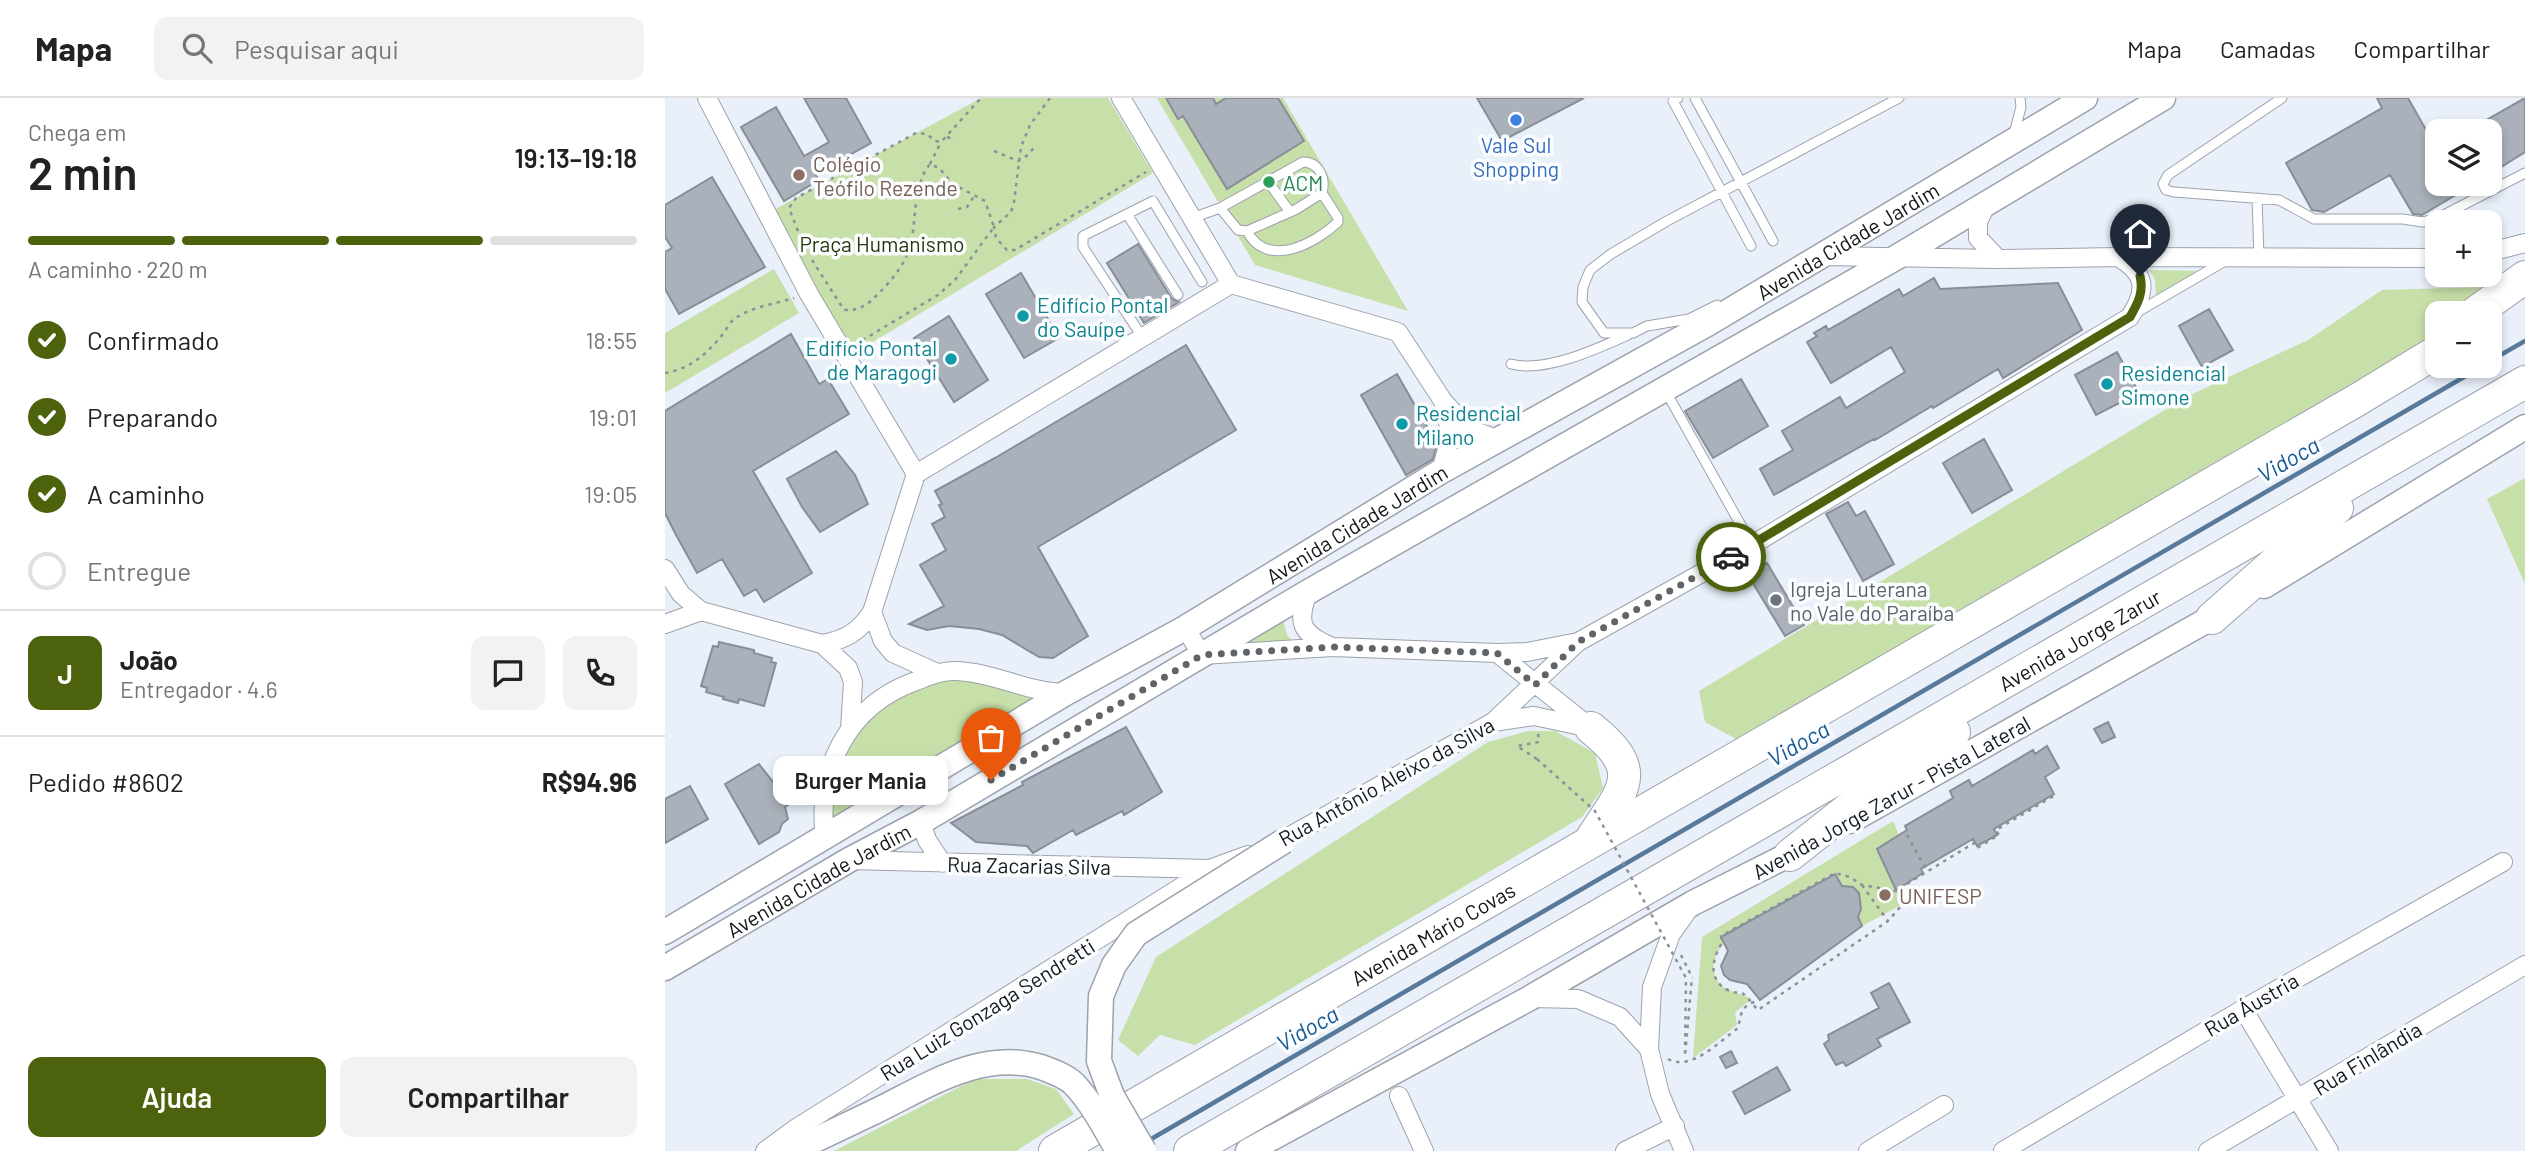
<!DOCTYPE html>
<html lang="pt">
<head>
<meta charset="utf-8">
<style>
  :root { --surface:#fff; --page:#f2f2f2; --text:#222; --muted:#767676; --line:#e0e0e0; --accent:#4c620d }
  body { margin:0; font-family:Barlow,sans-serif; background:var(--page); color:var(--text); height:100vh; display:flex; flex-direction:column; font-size:26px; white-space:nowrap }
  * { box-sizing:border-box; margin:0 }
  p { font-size:23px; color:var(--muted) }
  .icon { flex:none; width:38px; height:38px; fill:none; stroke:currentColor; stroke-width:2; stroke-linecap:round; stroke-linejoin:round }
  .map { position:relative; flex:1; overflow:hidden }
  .side { display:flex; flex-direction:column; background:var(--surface); width:665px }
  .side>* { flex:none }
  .buttons { position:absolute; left:1760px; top:21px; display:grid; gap:14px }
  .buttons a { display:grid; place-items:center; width:77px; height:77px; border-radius:14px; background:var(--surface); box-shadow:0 4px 10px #0003; font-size:35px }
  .pin { position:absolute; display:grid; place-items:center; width:60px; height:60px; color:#fff; margin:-72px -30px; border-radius:50% 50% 50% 0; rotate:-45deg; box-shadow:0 0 7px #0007 }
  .pin .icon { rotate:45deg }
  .courier { position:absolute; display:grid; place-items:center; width:70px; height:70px; margin:-35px; border:5px solid #4c620d; border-radius:50%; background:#fff; color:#222; box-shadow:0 2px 9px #0007 }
  .bubble { position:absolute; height:49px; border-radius:14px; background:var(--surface); box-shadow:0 4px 10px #0003; font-size:23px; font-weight:600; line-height:49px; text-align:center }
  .headline em { font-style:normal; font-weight:600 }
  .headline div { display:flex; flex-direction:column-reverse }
  .headline { display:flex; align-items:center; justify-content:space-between; height:119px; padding:0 28px }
  h1 { font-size:46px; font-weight:600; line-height:52px }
  .bar { display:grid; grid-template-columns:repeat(4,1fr); gap:10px 7px; align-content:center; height:84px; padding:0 28px }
  .bar i { height:9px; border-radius:5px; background:var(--line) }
  .bar .selected { background:var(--accent) }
  .bar p { grid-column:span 4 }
  .line { display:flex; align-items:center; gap:18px; padding:0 28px; border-top:2px solid var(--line) }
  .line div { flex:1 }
  .round { display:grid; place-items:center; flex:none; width:74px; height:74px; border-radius:14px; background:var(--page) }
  ol { padding:0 28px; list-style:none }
  li { display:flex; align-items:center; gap:21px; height:77px }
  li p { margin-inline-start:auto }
  li .icon { padding:7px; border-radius:50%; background:var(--accent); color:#fff; stroke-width:4 }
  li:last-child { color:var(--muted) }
  li i { width:38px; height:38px; border:4px solid var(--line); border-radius:50% }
  .primary-button { display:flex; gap:14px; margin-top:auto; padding:14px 28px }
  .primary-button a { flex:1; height:80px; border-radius:14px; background:var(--accent); color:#fff; font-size:28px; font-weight:600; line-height:80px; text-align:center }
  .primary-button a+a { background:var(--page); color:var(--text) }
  header { display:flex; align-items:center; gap:42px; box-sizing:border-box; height:98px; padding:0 35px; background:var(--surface); border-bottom:2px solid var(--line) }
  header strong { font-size:33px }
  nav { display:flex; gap:38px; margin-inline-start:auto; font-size:24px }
  .search { width:490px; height:63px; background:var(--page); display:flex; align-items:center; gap:18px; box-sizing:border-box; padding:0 24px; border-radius:14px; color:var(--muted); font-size:26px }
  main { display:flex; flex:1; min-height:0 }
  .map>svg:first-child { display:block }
  .green { fill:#c7dfa8 }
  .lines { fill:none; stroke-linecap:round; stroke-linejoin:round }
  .stream { stroke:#58799a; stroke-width:4.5 }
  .building { fill:#aab1ba; stroke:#888e98; stroke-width:2 }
  .service-casing { stroke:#9ca2ac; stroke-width:11 }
  .minor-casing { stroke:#9ca2ac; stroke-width:20 }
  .secondary-casing { stroke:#9ca2ac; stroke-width:27 }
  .motorway-casing { stroke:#9ca2ac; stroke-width:34 }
  .path { stroke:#8c9198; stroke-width:2.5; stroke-dasharray:3.5 5; stroke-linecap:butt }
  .service { stroke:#fff; stroke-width:9 }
  .minor { stroke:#fff; stroke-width:18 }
  .secondary { stroke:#fff; stroke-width:24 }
  .motorway { stroke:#fff; stroke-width:32 }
  .secondary-bridge-casing { stroke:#9ca2ac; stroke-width:27; stroke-linecap:butt }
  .path-bridge { stroke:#8c9198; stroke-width:2.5; stroke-dasharray:3.5 5; stroke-linecap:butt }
  .secondary-bridge { stroke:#fff; stroke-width:24 }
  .done { stroke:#5f6469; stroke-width:7; stroke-dasharray:0 12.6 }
  .route { stroke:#4c620d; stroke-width:9 }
  .shop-dot { fill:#3f7fe0; stroke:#fbfdff; stroke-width:2.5 }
  .education-dot { fill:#8d6e63; stroke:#fbfdff; stroke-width:2.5 }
  .leisure-dot { fill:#2e9e5b; stroke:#fbfdff; stroke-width:2.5 }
  .culture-dot { fill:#0f9aa8; stroke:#fbfdff; stroke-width:2.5 }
  .worship-dot { fill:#6b7280; stroke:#fbfdff; stroke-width:2.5 }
  .labels { text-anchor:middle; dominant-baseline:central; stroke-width:7; stroke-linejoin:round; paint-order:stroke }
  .shop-label { font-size:21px; fill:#366cbe; stroke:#fbfdff }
  .education-label { font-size:21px; fill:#785e54; stroke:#fbfdff; text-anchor:start }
  .leisure-label { font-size:21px; fill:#27864d; stroke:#fbfdff; text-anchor:start }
  .street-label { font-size:21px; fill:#15181b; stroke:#fbfdff }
  .park-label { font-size:21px; fill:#28370d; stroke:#fbfdff }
  .culture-label { font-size:21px; fill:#0d838f; stroke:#fbfdff; text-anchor:start }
  .worship-label { font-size:21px; fill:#5b616d; stroke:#fbfdff; text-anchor:start }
  .water-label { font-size:23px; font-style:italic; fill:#165992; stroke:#fbfdff }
</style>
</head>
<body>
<header>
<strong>Mapa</strong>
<div class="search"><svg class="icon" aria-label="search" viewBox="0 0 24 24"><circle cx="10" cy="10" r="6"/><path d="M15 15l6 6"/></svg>Pesquisar aqui</div>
<nav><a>Mapa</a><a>Camadas</a><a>Compartilhar</a></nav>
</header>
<main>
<section class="side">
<div class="headline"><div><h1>2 min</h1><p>Chega em</p></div><em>19:13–19:18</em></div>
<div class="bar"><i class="selected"></i><i class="selected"></i><i class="selected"></i><i></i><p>A caminho · 220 m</p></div>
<ol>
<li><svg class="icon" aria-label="check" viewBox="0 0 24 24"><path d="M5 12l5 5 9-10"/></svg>Confirmado<p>18:55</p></li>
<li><svg class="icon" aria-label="check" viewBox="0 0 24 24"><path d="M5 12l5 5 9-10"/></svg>Preparando<p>19:01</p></li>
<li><svg class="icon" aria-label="check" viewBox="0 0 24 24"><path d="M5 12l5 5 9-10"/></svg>A caminho<p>19:05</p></li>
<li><i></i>Entregue</li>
</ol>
<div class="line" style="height:126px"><b class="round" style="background:var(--accent);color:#fff">J</b><div><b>João</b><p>Entregador · 4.6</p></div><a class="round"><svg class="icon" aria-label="chat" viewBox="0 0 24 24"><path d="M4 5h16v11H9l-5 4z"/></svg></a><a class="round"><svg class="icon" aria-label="phone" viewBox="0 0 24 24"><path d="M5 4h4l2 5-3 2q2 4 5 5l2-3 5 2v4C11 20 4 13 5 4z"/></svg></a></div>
<div class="line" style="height:91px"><div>Pedido #8602</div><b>R$94.96</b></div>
<div class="primary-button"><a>Ajuda</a><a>Compartilhar</a></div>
</section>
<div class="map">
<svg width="1860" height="1053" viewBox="0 0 1860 1053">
  <rect width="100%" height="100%" fill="#e9f0fa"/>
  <path class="green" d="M316 0H443L488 75 188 256 105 114Z
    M492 0H618L743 213 590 167Z
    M109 171 134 215 0 295V235Z
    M1484 172 1533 173 1491 198 1490 182Z
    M1855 188 1807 215H1773V235L1073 642 1040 624 1034 593 1523 298 1643 242 1717 192Z
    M1860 380V486L1822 401Z
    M617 519 622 537 628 544 565 546Z
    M272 575 378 595 160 740 157 716 185 631Z
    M863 633H890L930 655 938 690 917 719 530 947 495 937 473 958 453 942 491 859 823 644Z
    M1228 723 1234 737 1212 751 1236 807 1197 828 1193 819C1198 807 1197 799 1188 789L1177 788 1169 775 1056 838 1059 845C1045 861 1043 884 1066 893 1073 896 1080 897 1087 901L1070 914 1072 927 1028 960 1037 839Z
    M310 981H362L391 991 409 1016 351 1053H169Z"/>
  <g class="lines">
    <path class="stream" d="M1825 263 1860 243
      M481 1044 1818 268"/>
  </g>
  <path class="building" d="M139 0H181L206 45 150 76 154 82 119 103 76 29 111 9 139 58 164 44Z
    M501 0H548L551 6 561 0H613L639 43 562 91 518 18 513 21Z
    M812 0H919L837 43Z
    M1712 0H1743L1773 53V86H1809L1757 117 1748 116 1725 77 1659 114 1647 112 1621 65 1717 10Z
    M1860 0V54L1825 76V33H1802Z
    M47 79 100 169 14 216 0 191V154L7 150 0 139V107Z
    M473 146 507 201 514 204 479 225 442 165Z
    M356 175 394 240 359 260 321 196Z
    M1269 180 1275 191 1393 185 1417 232 1338 280 1333 271 1268 310 1267 308 1210 342 1209 341 1109 397 1095 371 1128 352 1117 333 1175 299 1181 310 1240 274 1226 249 1166 285 1142 244 1152 238 1149 235 1161 228 1163 232 1234 191 1238 198Z
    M1544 211 1568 252 1537 269 1514 228Z
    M284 218 323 282 289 304 249 240Z
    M126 236 154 286 163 281 184 316 88 373 147 475 99 504 91 491 79 498 57 461 32 475 10 435 0 415V313Z
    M521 247 571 332 373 449 423 538 388 560 374 559 337 537 314 531 284 528 262 532 244 526 279 508 255 467 281 452 267 426 280 419 274 407 277 406 270 393 330 360Z
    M1452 254 1474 295 1431 317 1410 277Z
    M732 276 772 346 768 361 741 377 696 297Z
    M1076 281 1103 328 1048 360 1020 313Z
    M1319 341 1347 392 1307 415 1278 365Z
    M171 353 190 377 203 406 155 434 137 409 122 381Z
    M1183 404 1191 418 1200 413 1229 466 1198 483 1161 416Z
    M1102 465 1139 527 1120 538 1083 477Z
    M54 544 89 552V555L107 560 106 564 111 565 99 608 74 601 73 605 58 601 59 599 41 594 42 590 36 588 48 548 53 549Z
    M1443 624 1450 639 1437 645 1429 631Z
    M461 629 497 694 459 717 457 713 411 737 408 732 368 755 362 748 311 744 286 725 358 687 357 684Z
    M1382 648 1394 670 1380 679 1389 696 1329 731 1332 737 1312 748 1308 741 1256 771 1258 775 1231 792 1212 751 1242 732 1240 728 1288 700 1285 693 1304 682 1307 688 1368 652 1370 656Z
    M94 666 112 689 122 683 133 700 120 709 123 721 117 726 114 734 94 746 60 686Z
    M25 688 43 721 0 745V701Z
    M1170 776 1177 788 1188 789 1194 795 1196 811 1193 819 1197 828 1095 902 1082 886 1065 882 1059 877 1056 868 1063 853 1056 839Z
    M1224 885 1245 924 1212 941 1216 948 1181 968 1178 964 1171 967 1159 946 1164 942 1163 937 1214 910 1206 895Z
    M1066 953 1072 965 1061 970 1055 959Z
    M1112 969 1125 992 1080 1016 1068 994Z"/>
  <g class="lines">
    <defs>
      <path id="service" d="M1013 0 1008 3 1086 148
        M1030 0 1108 143
        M1617 0 1503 77 1498 86 1501 92 1509 94 1614 102 1649 121H1738L1757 124 1771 121 1860 75
        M1349 36 1356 9 1355 0
        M602 82 625 114
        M1592 100 1594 159
        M462 116 513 197
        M527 120 555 110 638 64C654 64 661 80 657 95L630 112 582 133 573 132 555 110
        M582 133C602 172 651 145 673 124V120L657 95
        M1052 207 1024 221 982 228 968 235H939L917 204 918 189 925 172 946 156 1002 123 1234 0
        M1469 216 1560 163
        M478 240 418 149V138L488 103 537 184
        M846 266C880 275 932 251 963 237
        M1000 292 1087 447"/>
      <path id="minor" d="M42 0 144 196 251 376 207 514 218 543 228 555 272 575
        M456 0 566 186 733 234 778 303
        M1322 105 1313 124V140L1333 161
        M1825 154 1860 145
        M1158 158 1333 161 1453 159 1773 160
        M775 374C786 345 787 333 778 303L804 331 832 341
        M251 376 566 186
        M0 471 16 496 36 513 157 546 183 570 188 584 185 631
        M643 494C632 524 635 535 665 548
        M0 526 36 513
        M520 530 537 557 668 549 832 555 862 554 913 544
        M157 546C180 542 194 534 207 514
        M832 555 926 630
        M828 624 869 618 921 629
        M256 724 262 742 277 765
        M160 740C151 671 183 607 251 583 264 578 277 572 292 573 331 575 361 594 401 595
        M609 747 828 624 913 544 1087 447 1465 219C1482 192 1482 176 1453 159
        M184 762 545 771
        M866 900 913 901 955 919 984 951
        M1578 911 1664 1053
        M734 998 759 1053
        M100 1053 130 1031 545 771 583 757
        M960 1053 1010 1028
        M1019 1053 995 996 984 951 987 889 1006 836 1023 812
        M1203 1053 1279 1007
        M1338 1053 1578 911 1838 764
        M1543 1053 1860 867"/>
      <g id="secondary">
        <path d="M1599 488 1860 329"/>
        <path d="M1185 723 1562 511"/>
        <path id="s1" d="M0 834 401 595 520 530 775 374 1044 225 1420 0"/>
        <path id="s2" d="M0 870 184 762 256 724 643 494 1232 159 1498 0"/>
        <path d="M127 1053 211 1013"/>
        <path d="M583 1053 865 900 1028 805 1141 748"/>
      </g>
      <g id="motorway">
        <path d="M1810 215 1860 179"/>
        <path d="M1547 520 1672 410"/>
        <path d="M926 630C980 673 959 690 927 740"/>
        <path d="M1125 757 1206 693 1289 634"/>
        <path id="s3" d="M390 1053 1692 302 1773 253"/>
        <path id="s4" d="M525 1053C969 795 1416 542 1860 284"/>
      </g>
    </defs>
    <use href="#service" class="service-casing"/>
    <use href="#minor" class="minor-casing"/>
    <use href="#secondary" class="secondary-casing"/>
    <use href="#motorway" class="motorway-casing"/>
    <path class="path" d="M385 0 365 27 356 49 349 104 346 114 329 129 331 140 342 152H350L481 74
      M282 39 290 42
      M329 53 353 63 363 57 371 47
      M265 66 276 44
      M293 111 302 109 310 97
      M136 141 124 110 131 100 251 35 262 36 270 43 276 44 316 0
      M147 162 179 212C195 213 204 206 215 194 227 182 240 166 245 149 252 123 247 88 265 66L274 70 288 86 320 103 329 129 290 182 273 197 191 246
      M0 275C25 271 42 256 58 236 61 232 64 226 67 223 83 209 110 206 129 200
      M872 661 852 648 874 644 873 635
      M1242 737 1262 773
      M1197 787 1223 823
      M1232 793 1197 787 1185 779 1170 775 1056 838 1057 845C1046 862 1043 884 1065 893 1069 895 1073 894 1077 895 1082 898 1088 907 1093 912L1223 823 1237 807 1232 792 1309 745 1312 750 1334 737 1331 732 1392 696
      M1016 857 1027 879
      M1003 961C1026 974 1055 943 1073 930 1077 913 1075 908 1095 902"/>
    <use href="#service" class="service"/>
    <use href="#minor" class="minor"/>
    <use href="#secondary" class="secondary"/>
    <use href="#motorway" class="motorway"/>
    <defs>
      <path id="secondary-bridge" d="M211 1013C262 988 317 951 376 969 387 973 401 978 409 986 427 1005 440 1030 453 1053
        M479 1053 447 998 434 963 436 898 449 867 471 836 619 743"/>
    </defs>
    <use href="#secondary-bridge" class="secondary-bridge-casing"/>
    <path class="path-bridge" d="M872 661 930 713 1021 880 1020 958 1027 879"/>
    <use href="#secondary-bridge" class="secondary-bridge"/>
  </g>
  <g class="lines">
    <path class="done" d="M326 682 537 557 668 549 832 555 870 587 913 544 1066 459"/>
    <path class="route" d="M1066 459 1465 219C1473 205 1479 194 1475 178"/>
  </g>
  <circle class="shop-dot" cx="851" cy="22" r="7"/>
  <g class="education-dot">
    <circle cx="134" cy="77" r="7"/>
    <circle cx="1220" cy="797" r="7"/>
  </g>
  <circle class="leisure-dot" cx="604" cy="84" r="7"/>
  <g class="culture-dot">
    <circle cx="358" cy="218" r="7"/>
    <circle cx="286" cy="261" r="7"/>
    <circle cx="1442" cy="286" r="7"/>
    <circle cx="737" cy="326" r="7"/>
  </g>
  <circle class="worship-dot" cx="1111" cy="502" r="7"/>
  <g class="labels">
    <g class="shop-label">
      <text x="851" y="46">Vale Sul<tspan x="851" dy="24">Shopping</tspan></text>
    </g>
    <g class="education-label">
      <text x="148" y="65">Colégio<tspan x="148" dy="24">Teófilo Rezende</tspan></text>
      <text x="1234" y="797">UNIFESP</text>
    </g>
    <g class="leisure-label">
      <text x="618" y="84">ACM</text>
    </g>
    <g class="street-label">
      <text stroke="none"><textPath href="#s1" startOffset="1370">Avenida Cidade Jardim</textPath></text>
      <text stroke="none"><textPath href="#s1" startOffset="803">Avenida Cidade Jardim</textPath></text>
      <text stroke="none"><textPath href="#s4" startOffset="1026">Avenida Jorge Zarur</textPath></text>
      <text transform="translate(721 683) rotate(-29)">Rua Antônio Aleixo da Silva</text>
      <text transform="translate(1226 699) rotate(-29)">Avenida Jorge Zarur - Pista Lateral</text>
      <text transform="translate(364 767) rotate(1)">Rua Zacarias Silva</text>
      <text stroke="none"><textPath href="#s2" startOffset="177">Avenida Cidade Jardim</textPath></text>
      <text stroke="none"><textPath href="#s3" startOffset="436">Avenida Mário Covas</textPath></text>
      <text transform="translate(1586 906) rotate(-30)">Rua Áustria</text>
      <text transform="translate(322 911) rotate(-32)">Rua Luiz Gonzaga Sendretti</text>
      <text transform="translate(1702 960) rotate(-31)">Rua Finlândia</text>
    </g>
    <g class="park-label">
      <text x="217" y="145">Praça Humanismo</text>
    </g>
    <g class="culture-label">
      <text x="372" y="206">Edifício Pontal<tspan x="372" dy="24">do Sauípe</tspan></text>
      <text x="272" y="249" text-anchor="end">Edifício Pontal<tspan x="272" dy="24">de Maragogi</tspan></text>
      <text x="1456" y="274">Residencial<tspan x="1456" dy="24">Simone</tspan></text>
      <text x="751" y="314">Residencial<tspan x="751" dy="24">Milano</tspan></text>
    </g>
    <g class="worship-label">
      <text x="1125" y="490">Igreja Luterana<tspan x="1125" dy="24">no Vale do Paraíba</tspan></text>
    </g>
    <g class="water-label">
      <text transform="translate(1623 361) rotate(-30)">Vidoca</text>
      <text transform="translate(1133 645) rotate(-30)">Vidoca</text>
      <text transform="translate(642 930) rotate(-30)">Vidoca</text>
    </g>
  </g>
</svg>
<div class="buttons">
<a><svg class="icon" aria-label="layers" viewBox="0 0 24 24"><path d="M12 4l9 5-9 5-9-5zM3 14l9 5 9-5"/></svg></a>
<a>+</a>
<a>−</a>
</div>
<div class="pin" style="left:326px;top:682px;background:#ea580c"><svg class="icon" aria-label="bag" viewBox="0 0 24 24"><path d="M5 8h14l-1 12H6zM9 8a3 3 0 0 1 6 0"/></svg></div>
<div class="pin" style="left:1475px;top:178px;background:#1f2937"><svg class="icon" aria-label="home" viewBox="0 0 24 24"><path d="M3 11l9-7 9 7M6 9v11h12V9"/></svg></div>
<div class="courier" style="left:1066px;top:459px"><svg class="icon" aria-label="car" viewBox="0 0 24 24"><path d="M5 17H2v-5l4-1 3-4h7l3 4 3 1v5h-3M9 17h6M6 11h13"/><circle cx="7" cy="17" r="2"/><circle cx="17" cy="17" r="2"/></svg></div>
<div class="bubble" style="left:108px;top:658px;width:175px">Burger Mania</div>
</div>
</main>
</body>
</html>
